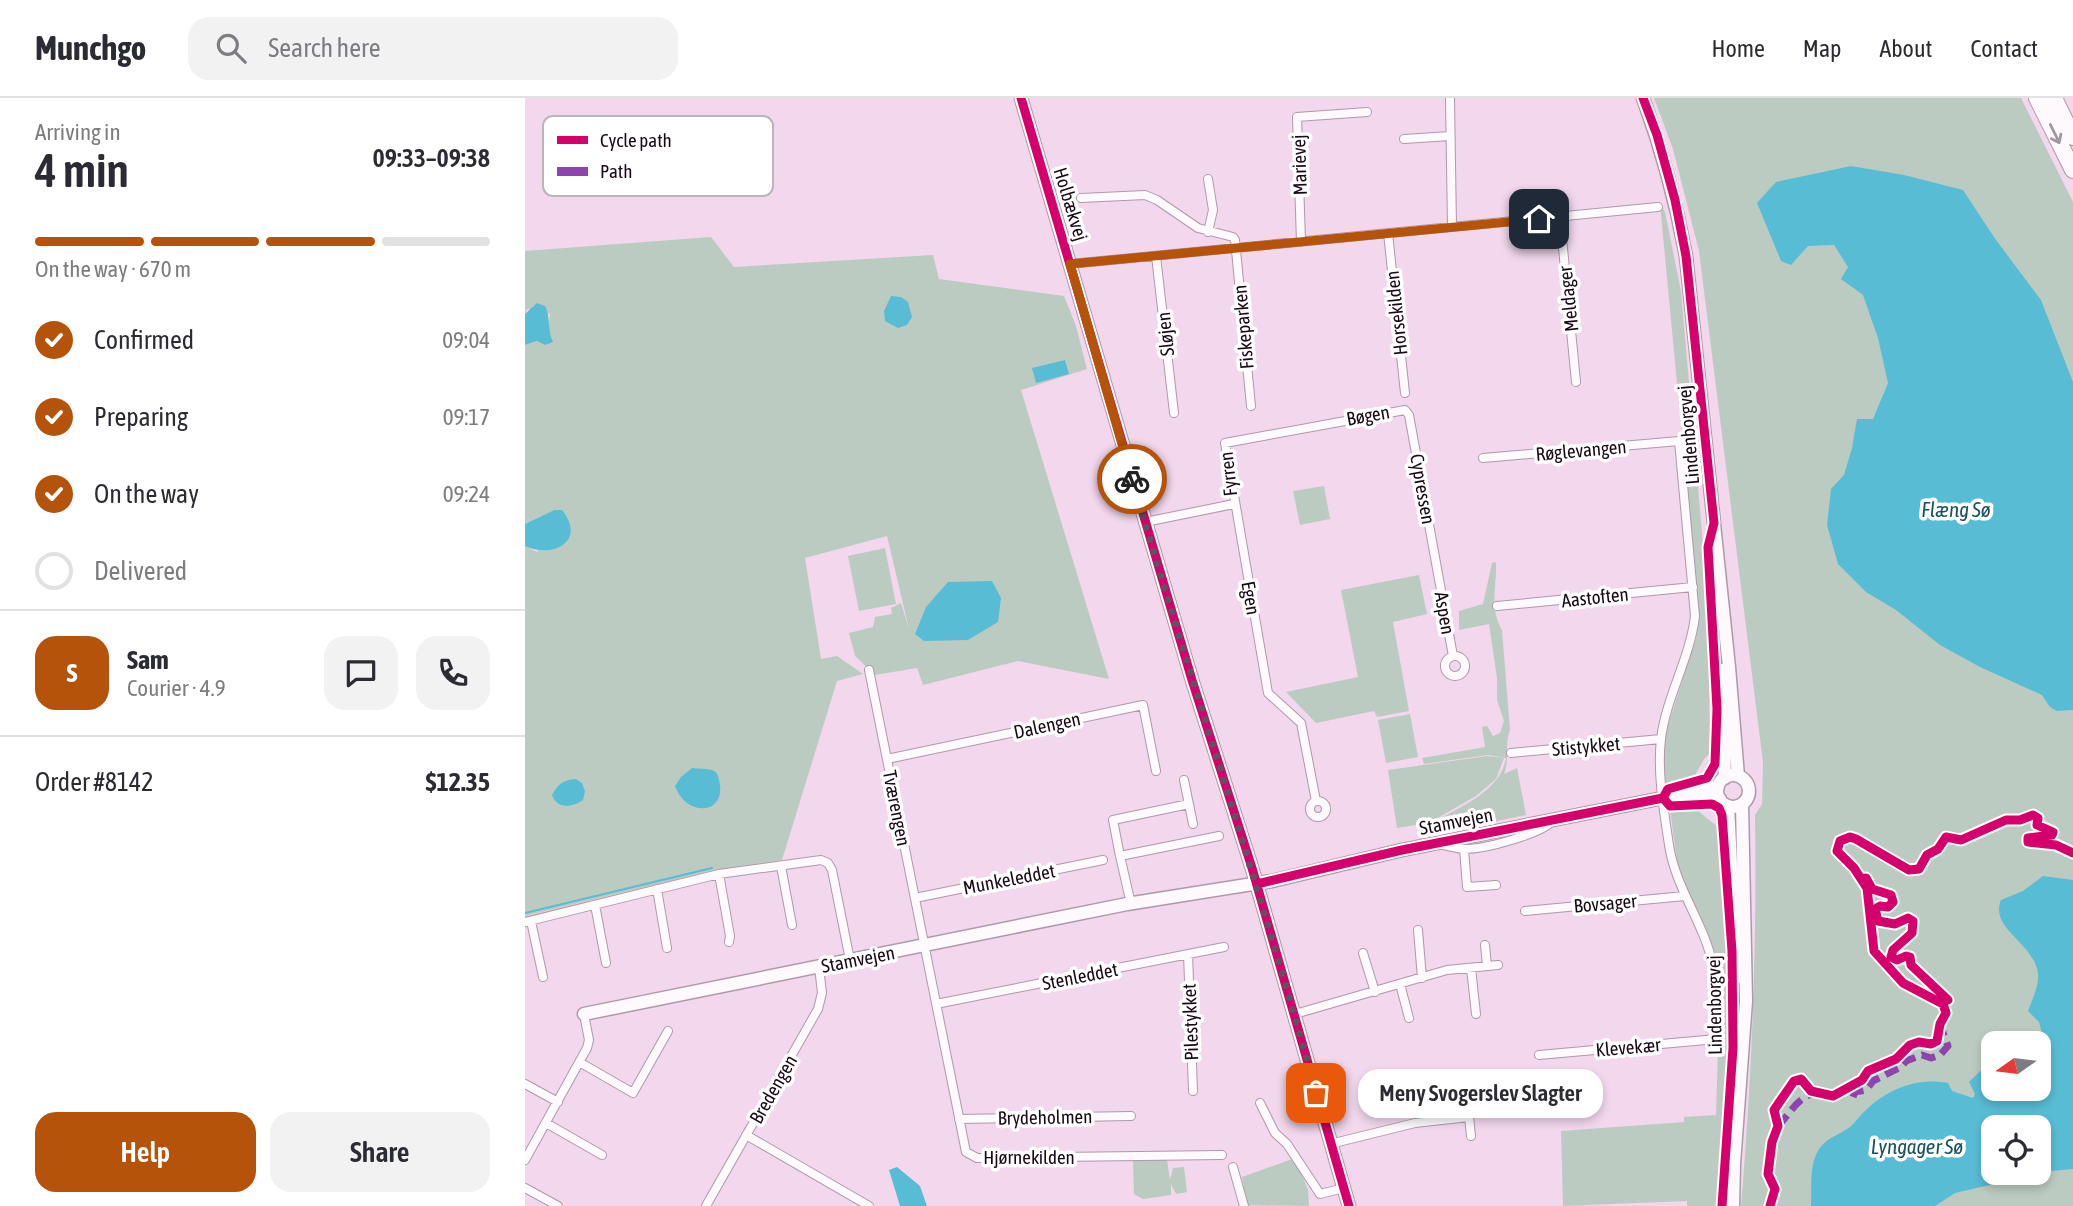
<!DOCTYPE html>
<html lang="en">
<head>
<meta charset="utf-8">
<style>
  :root { --surface:#fff; --page:#f2f2f3; --text:#2b2b33; --muted:#7c7c81; --line:#e1e1e2; --accent:#b45309 }
  body { margin:0; font-family:"Asap Condensed",sans-serif; background:var(--page); color:var(--text); height:100vh; display:flex; flex-direction:column; font-size:26px; white-space:nowrap }
  * { box-sizing:border-box; margin:0 }
  p { font-size:23px; color:var(--muted) }
  .icon { flex:none; width:38px; height:38px; fill:none; stroke:currentColor; stroke-width:2; stroke-linecap:round; stroke-linejoin:round }
  .map { position:relative; flex:1; overflow:hidden }
  .panel { display:flex; flex-direction:column; background:var(--surface); width:525px }
  .panel>* { flex:none }
  .needle { width:46px; rotate:256deg }
  .buttons { position:absolute; left:1456px; top:933px; display:grid; gap:14px }
  .buttons a { display:grid; place-items:center; width:70px; height:70px; border-radius:14px; background:var(--surface); box-shadow:0 4px 10px #0003; font-size:35px }
  .pin { position:absolute; display:grid; place-items:center; width:60px; height:60px; color:#fff; margin:-30px; border-radius:14px; box-shadow:0 4px 10px #0006 }
  .courier { position:absolute; display:grid; place-items:center; width:70px; height:70px; margin:-35px; border:5px solid #b45309; border-radius:50%; background:#fff; color:#222; box-shadow:0 2px 9px #0007 }
  .bubble { position:absolute; height:49px; border-radius:21px; background:var(--surface); box-shadow:0 4px 10px #0003; font-size:23px; font-weight:600; line-height:49px; text-align:center }
  .head em { font-style:normal; font-weight:600 }
  .head div { display:flex; flex-direction:column-reverse }
  .head { display:flex; align-items:center; justify-content:space-between; height:119px; padding:0 35px }
  h1 { font-size:46px; font-weight:600; line-height:52px }
  .bar { display:grid; grid-template-columns:repeat(4,1fr); gap:10px 7px; align-content:center; height:84px; padding:0 35px }
  .bar i { height:9px; border-radius:5px; background:var(--line) }
  .bar .selected { background:var(--accent) }
  .bar p { grid-column:span 4 }
  .line { display:flex; align-items:center; gap:18px; padding:0 35px; border-top:2px solid var(--line) }
  .line div { flex:1 }
  .round { display:grid; place-items:center; flex:none; width:74px; height:74px; border-radius:21px; background:var(--page) }
  ol { padding:0 35px; list-style:none }
  li { display:flex; align-items:center; gap:21px; height:77px }
  li p { margin-inline-start:auto }
  li .icon { padding:7px; border-radius:50%; background:var(--accent); color:#fff; stroke-width:4 }
  li:last-child { color:var(--muted) }
  li i { width:38px; height:38px; border:4px solid var(--line); border-radius:50% }
  .cta { display:flex; gap:14px; margin-top:auto; padding:14px 35px }
  .cta a { flex:1; height:80px; border-radius:21px; background:var(--accent); color:#fff; font-size:28px; font-weight:600; line-height:80px; text-align:center }
  .cta a+a { background:var(--page); color:var(--text) }
  header { display:flex; align-items:center; gap:42px; box-sizing:border-box; height:98px; padding:0 35px; background:var(--surface); border-bottom:2px solid var(--line) }
  header strong { font-size:33px }
  nav { display:flex; gap:38px; margin-inline-start:auto; font-size:24px }
  .search { width:490px; height:63px; background:var(--page); display:flex; align-items:center; gap:18px; box-sizing:border-box; padding:0 24px; border-radius:21px; color:var(--muted); font-size:26px }
  main { display:flex; flex:1; min-height:0 }
  .map>svg:first-child { display:block }
  .green { fill:#bccbc1; fill-rule:evenodd }
  .water { fill:#59bcd5 }
  .lines { fill:none; stroke-linecap:round; stroke-linejoin:round }
  .stream { stroke:#59bcd5; stroke-width:2 }
  .street-casing { stroke:#ae99aa; stroke-width:10 }
  .secondary-casing { stroke:#ae99aa; stroke-width:15 }
  .highway-casing { stroke:#ae99aa; stroke-width:18 }
  .street { stroke:#fdf9fc; stroke-width:8 }
  .secondary { stroke:#fdf9fc; stroke-width:12 }
  .highway { stroke:#fdf9fc; stroke-width:16 }
  .quiet { stroke:#8e44ad; stroke-width:7; stroke-dasharray:14 7; stroke-linecap:butt }
  .cycleway-casing { stroke:#fff; stroke-width:13 }
  .cycleway { stroke:#d6006c; stroke-width:9 }
  .oneway { stroke:#a299a0 }
  .done { stroke:#655061; stroke-width:7; stroke-dasharray:0 12.6 }
  .route { stroke:#b45309; stroke-width:9 }
  .labels { text-anchor:middle; dominant-baseline:central; stroke-width:7; stroke-linejoin:round; paint-order:stroke }
  .street-label { font-size:19px; fill:#190816; stroke:#fff }
  .water-label { font-size:21px; font-style:italic; fill:#19515c; stroke:#fff }
  .key { fill:#fff; stroke:#bab5b9; stroke-width:2 }
  .key-label { font-size:19px; fill:#190816 }
</style>
</head>
<body>
<header>
<strong>Munchgo</strong>
<div class="search"><svg class="icon" aria-label="search" viewBox="0 0 24 24"><circle cx="10" cy="10" r="6"/><path d="M15 15l6 6"/></svg>Search here</div>
<nav><a>Home</a><a>Map</a><a>About</a><a>Contact</a></nav>
</header>
<main>
<section class="panel">
<div class="head"><div><h1>4 min</h1><p>Arriving in</p></div><em>09:33–09:38</em></div>
<div class="bar"><i class="selected"></i><i class="selected"></i><i class="selected"></i><i></i><p>On the way · 670 m</p></div>
<ol>
<li><svg class="icon" aria-label="check" viewBox="0 0 24 24"><path d="M5 12l5 5 9-10"/></svg>Confirmed<p>09:04</p></li>
<li><svg class="icon" aria-label="check" viewBox="0 0 24 24"><path d="M5 12l5 5 9-10"/></svg>Preparing<p>09:17</p></li>
<li><svg class="icon" aria-label="check" viewBox="0 0 24 24"><path d="M5 12l5 5 9-10"/></svg>On the way<p>09:24</p></li>
<li><i></i>Delivered</li>
</ol>
<div class="line" style="height:126px"><b class="round" style="background:var(--accent);color:#fff">S</b><div><b>Sam</b><p>Courier · 4.9</p></div><a class="round"><svg class="icon" aria-label="chat" viewBox="0 0 24 24"><path d="M4 5h16v11H9l-5 4z"/></svg></a><a class="round"><svg class="icon" aria-label="phone" viewBox="0 0 24 24"><path d="M5 4h4l2 5-3 2q2 4 5 5l2-3 5 2v4C11 20 4 13 5 4z"/></svg></a></div>
<div class="line" style="height:91px"><div>Order #8142</div><b>$12.35</b></div>
<div class="cta"><a>Help</a><a>Share</a></div>
</section>
<div class="map">
<svg width="1548" height="1108" viewBox="0 0 1548 1108">
  <rect width="100%" height="100%" fill="#f2d7ed"/>
  <path class="green" d="M1129 0H1496L1548 104V1108H1216C1227 978 1232 848 1230 717L1237 706 1238 664 1174 153 1148 51ZM1468 945H1514V990H1468ZM1468 1029H1514V1074H1468Z
    M1135 106 1140 114 1156 193 1183 504 1185 655 1179 661 1168 681 1141 689 1139 660 1141 633 1171 541 1174 517Z
    M186 139 209 169 408 157 414 181 539 198 551 228 562 271 496 292 584 581 493 563 398 587 392 570 350 577 330 558 324 535 348 529 350 519 367 516 366 510 376 505 384 531 362 438 280 460 296 561 312 558 338 576 312 583 257 762 191 772 0 818V448L12 454 29 412 0 426V247L13 243 27 244 23 232 25 216 2 211 0 216V153Z
    M799 388 805 421 775 427 768 393Z
    M360 450 371 506 334 513 323 458Z
    M971 464C972 488 964 510 977 532L985 632C979 647 985 661 979 676L992 670 1001 717 957 726 934 727 933 724 910 730 909 724C936 708 975 694 981 660L963 657 899 666 897 660 960 649 957 629 962 628 968 638 975 635 979 623 972 602V580L964 526 934 532V513L958 506 967 465Z
    M894 477 902 516 868 524 884 613 852 619 849 613 791 625 761 594 833 579 816 492Z
    M885 616 893 659 861 665 853 622Z
    M962 658 979 660 971 681 951 698 904 725 872 730 863 672Z
    M1145 712H1172L1193 729 1204 885 1203 978 1193 1108H1162V1103L1038 1108 1036 1033 1159 1024V1019L1191 1017 1195 884 1189 857 1163 798 1152 764Z
    M770 1060 783 1092 784 1108 722 1107 717 1079Z
    M608 1062H642L645 1082 648 1070 659 1069 662 1094 651 1096 646 1086V1097L618 1101 609 1096Z"/>
  <path class="water" d="M1326 68 1379 77 1438 92 1471 142 1516 202 1548 284V612L1532 613 1525 609 1517 597 1455 569 1415 547 1371 512 1341 494 1313 466 1302 427 1306 391 1319 377 1327 350 1332 321H1348L1363 285 1353 240 1338 197 1316 181 1323 169 1309 147 1283 148 1266 167 1256 163 1232 105 1251 84Z
    M366 198 376 199 383 204 387 219 382 227 373 230 360 223 359 213Z
    M12 205 20 208C26 219 22 232 28 244L20 247 12 243 0 247V216Z
    M540 262 544 276 511 285 507 270Z
    M29 412H37C62 443 28 461 0 448V426Z
    M467 483 476 500 473 524 443 542 399 543 390 536 401 509 423 484Z
    M167 670C173 671 183 670 189 673 193 676 193 678 194 682 203 717 161 720 150 688L156 679Z
    M51 681 57 685 60 693 58 702C48 709 32 712 27 697 33 686 38 682 51 681Z
    M1518 778 1548 782V1071L1514 1074V1029H1468V1074L1512 1075H1499L1482 1083 1430 1095 1410 1108H1286C1287 1091 1284 1070 1292 1055 1299 1040 1313 1038 1325 1029 1331 1024 1335 1017 1340 1013 1362 991 1392 979 1423 985L1427 993 1448 1000 1450 996 1444 984 1466 963 1468 964V990H1514V951L1519 943 1514 924 1503 913C1507 902 1514 888 1513 876 1510 845 1464 831 1476 802L1498 793Z
    M372 1069 395 1088 402 1108H375L364 1072Z"/>
  <g class="lines">
    <path class="stream" d="M0 815 187 770"/>
    <defs>
      <path id="street" d="M925 0 927 129
        M879 41 925 38
        M556 100 620 97 632 102 673 130 708 139 710 142 726 308
        M1035 119 1051 284
        M683 134 688 112 683 81
        M863 135 880 295
        M776 144 772 19 842 14
        M631 158 649 315
        M545 166 1133 109
        M958 360 1154 343 1170 518C1165 561 1141 599 1136 641 1132 675 1139 713 1144 747 1149 781 1168 810 1180 841 1193 874 1193 906 1192 941L1014 957
        M620 424 709 406
        M972 508 1168 489
        M920 568a10 10 0 1 1 20 0a10 10 0 1 1-20 0Z
        M344 572 441 1054 452 1060 697 1057
        M986 655 1136 641
        M362 661 618 607 631 673
        M659 682 668 726
        M791 703 776 625 743 595 700 345 880 312 884 317 928 558
        M785 711a8 8 0 1 1 16 0a8 8 0 1 1-16 0Z
        M918 747C924 748 933 751 939 751 960 751 1013 737 1028 723
        M939 751 942 789 971 787
        M595 758 588 722 664 706
        M256 768 267 827
        M194 776 205 838 204 844
        M132 791 142 850
        M390 800 578 762
        M606 806 595 758 694 738
        M70 807 81 865
        M1000 813 1160 798
        M6 823 18 879
        M0 824 194 776 296 762 303 765 307 772 325 862
        M893 832 897 880
        M960 847 962 868
        M838 855 850 894
        M663 856 668 993
        M946 870 951 916
        M875 886 884 920
        M411 906 699 849
        M770 916 922 872 973 867
        M56 965 108 995 143 933
        M0 986 33 1004
        M735 1005 750 1035 762 1046 795 1096 819 1090
        M944 1019 946 1038
        M434 1021 606 1018
        M21 1025 77 1057
        M221 1037 344 1108
        M805 1046 890 1025 944 1019 942 992
        M0 1062 62 950 64 942 59 916
        M708 1069 719 1108
        M0 1090 33 1108
        M181 1108 293 911 297 895 294 869"/>
      <path id="secondary" d="M496 0 667 582 727 770 824 1108
        M1118 0C1137 52 1151 104 1161 158L1204 569 1213 678
        M1197 572 1200 680
        M1192 693a16 16 0 1 1 32 0a16 16 0 1 1-32 0Z
        M1157 701H1195
        M1203 708 1212 879
        M59 916 602 806 747 783 877 752 1138 700 1150 695 1193 689
        M1208 1108 1209 1066 1221 903 1217 706"/>
      <path id="highway" d="M1512 0 1548 72
        M1529 0 1548 39"/>
    </defs>
    <use href="#street" class="street-casing"/>
    <use href="#secondary" class="secondary-casing"/>
    <use href="#highway" class="highway-casing"/>
    <use href="#street" class="street"/>
    <use href="#secondary" class="secondary"/>
    <use href="#highway" class="highway"/>
    <path class="quiet" d="M1328 999 1330 994 1341 992 1348 983 1376 969 1381 963 1397 957 1406 960 1415 957 1423 948 1416 929
      M1253 1028C1265 1016 1273 998 1291 995"/>
    <defs>
      <path id="cycleway" d="M496 0 667 582 727 770 824 1108
        M1118 0 1132 37 1150 102 1161 158 1189 425 1183 449 1192 611 1190 666 1182 680 1143 691 1138 700
        M1138 700 1145 708 1187 706 1194 710 1197 717 1207 853 1208 950 1197 1108
        M1341 780 1347 791 1366 797 1368 804 1363 809 1355 808 1350 811 1353 823 1370 826 1383 820 1388 823 1387 835 1368 852 1366 859 1372 862 1381 858 1385 859 1386 867 1423 902
        M732 786 877 752 1138 700
        M1245 1108 1250 1091 1243 1076 1247 1044 1253 1028 1249 1012 1269 983 1276 981 1286 993 1308 998 1337 982 1343 973 1371 961 1385 947 1394 944 1406 946 1412 943 1415 926 1421 915 1418 906 1378 885 1349 853 1342 790 1329 770 1312 753 1315 743 1325 739 1331 741 1384 772 1394 771 1402 757 1413 751 1421 739 1436 742 1481 722H1495L1508 717 1513 720 1512 727 1528 734 1527 737 1503 740V744L1531 747 1548 755"/>
    </defs>
    <use href="#cycleway" class="cycleway-casing"/>
    <use href="#cycleway" class="cycleway"/>
  </g>
  <defs><path id="oneway-shaft" d="M-6 0H5M1.5-3L5.5 0L1.5 3" fill="none" stroke-width="1.6" stroke-linecap="round" stroke-linejoin="round" transform="scale(1.75)"/></defs>
  <use class="oneway" href="#oneway-shaft" transform="translate(1530 36) rotate(64)"/>
  <g class="lines">
    <path class="done" d="M607 381C667 586 735 789 791 995"/>
    <path class="route" d="M607 381 545 166 1014 121"/>
  </g>
  <g class="labels">
    <g class="street-label">
      <text transform="translate(774 67) rotate(-92)">Marievej</text>
      <text transform="translate(546 106) rotate(73)">Holbækvej</text>
      <text transform="translate(1043 201) rotate(-96)">Meldager</text>
      <text transform="translate(871 215) rotate(-96)">Horsekilden</text>
      <text transform="translate(718 229) rotate(-95)">Fiskeparken</text>
      <text transform="translate(640 236) rotate(-96)">Sløjen</text>
      <text transform="translate(843 317) rotate(-10)">Bøgen</text>
      <text transform="translate(1163 337) rotate(-95)">Lindenborgvej</text>
      <text transform="translate(1056 352) rotate(-5)">Røglevangen</text>
      <text transform="translate(703 376) rotate(-96)">Fyrren</text>
      <text transform="translate(898 391) rotate(80)">Cypressen</text>
      <text transform="translate(1070 499) rotate(-6)">Aastoften</text>
      <text transform="translate(726 500) rotate(80)">Egen</text>
      <text transform="translate(920 515) rotate(80)">Aspen</text>
      <text transform="translate(522 627) rotate(-12)">Dalengen</text>
      <text transform="translate(1061 648) rotate(-5)">Stistykket</text>
      <text transform="translate(372 710) rotate(79)">Tværengen</text>
      <text transform="translate(931 723) rotate(-11)">Stamvejen</text>
      <text transform="translate(484 781) rotate(-11)">Munkeleddet</text>
      <text transform="translate(1080 805) rotate(-5)">Bovsager</text>
      <text transform="translate(333 861) rotate(-11)">Stamvejen</text>
      <text transform="translate(555 878) rotate(-11)">Stenleddet</text>
      <text transform="translate(1189 907) rotate(-91)">Lindenborgvej</text>
      <text transform="translate(665 924) rotate(-92)">Pilestykket</text>
      <text transform="translate(1103 949) rotate(-5)">Klevekær</text>
      <text transform="translate(248 991) rotate(-60)">Bredengen</text>
      <text transform="translate(520 1019) rotate(-1)">Brydeholmen</text>
      <text x="504" y="1059">Hjørnekilden</text>
    </g>
    <g class="water-label">
      <text x="1431" y="411">Flæng Sø</text>
      <text x="1392" y="1048">Lyngager Sø</text>
    </g>
  </g>
  <rect x="18" y="18" width="230" height="80" rx="10" class="key"/>
  <rect x="32" y="38" width="31" height="8" fill="#d6006c"/>
  <rect x="32" y="69" width="31" height="9" fill="#8e44ad"/>
  <g class="key-label">
    <text x="75" y="49">Cycle path</text>
    <text x="75" y="80">Path</text>
  </g>
</svg>
<div class="buttons">
<a><svg class="needle" viewBox="-14 -14 28 28"><path d="M0-13l5 13h-10z" fill="#e53935"/><path d="M0 13l5-13h-10z" fill="#7c7c81"/></svg></a>
<a><svg class="icon" aria-label="locate" viewBox="0 0 24 24"><circle cx="12" cy="12" r="6"/><path d="M12 2v4M12 18v4M2 12h4M18 12h4"/></svg></a>
</div>
<div class="pin" style="left:791px;top:995px;background:#ea580c"><svg class="icon" aria-label="bag" viewBox="0 0 24 24"><path d="M5 8h14l-1 12H6zM9 8a3 3 0 0 1 6 0"/></svg></div>
<div class="pin" style="left:1014px;top:121px;background:#1f2937"><svg class="icon" aria-label="home" viewBox="0 0 24 24"><path d="M3 11l9-7 9 7M6 9v11h12V9"/></svg></div>
<div class="courier" style="left:607px;top:381px"><svg class="icon" aria-label="bike" viewBox="0 0 24 24"><circle cx="6" cy="16" r="4"/><circle cx="18" cy="16" r="4"/><path d="M6 16l4-8h5l3 8M10 8l3 8H6M13 5h3"/></svg></div>
<div class="bubble" style="left:833px;top:971px;width:245px">Meny Svogerslev Slagter</div>
</div>
</main>
</body>
</html>
